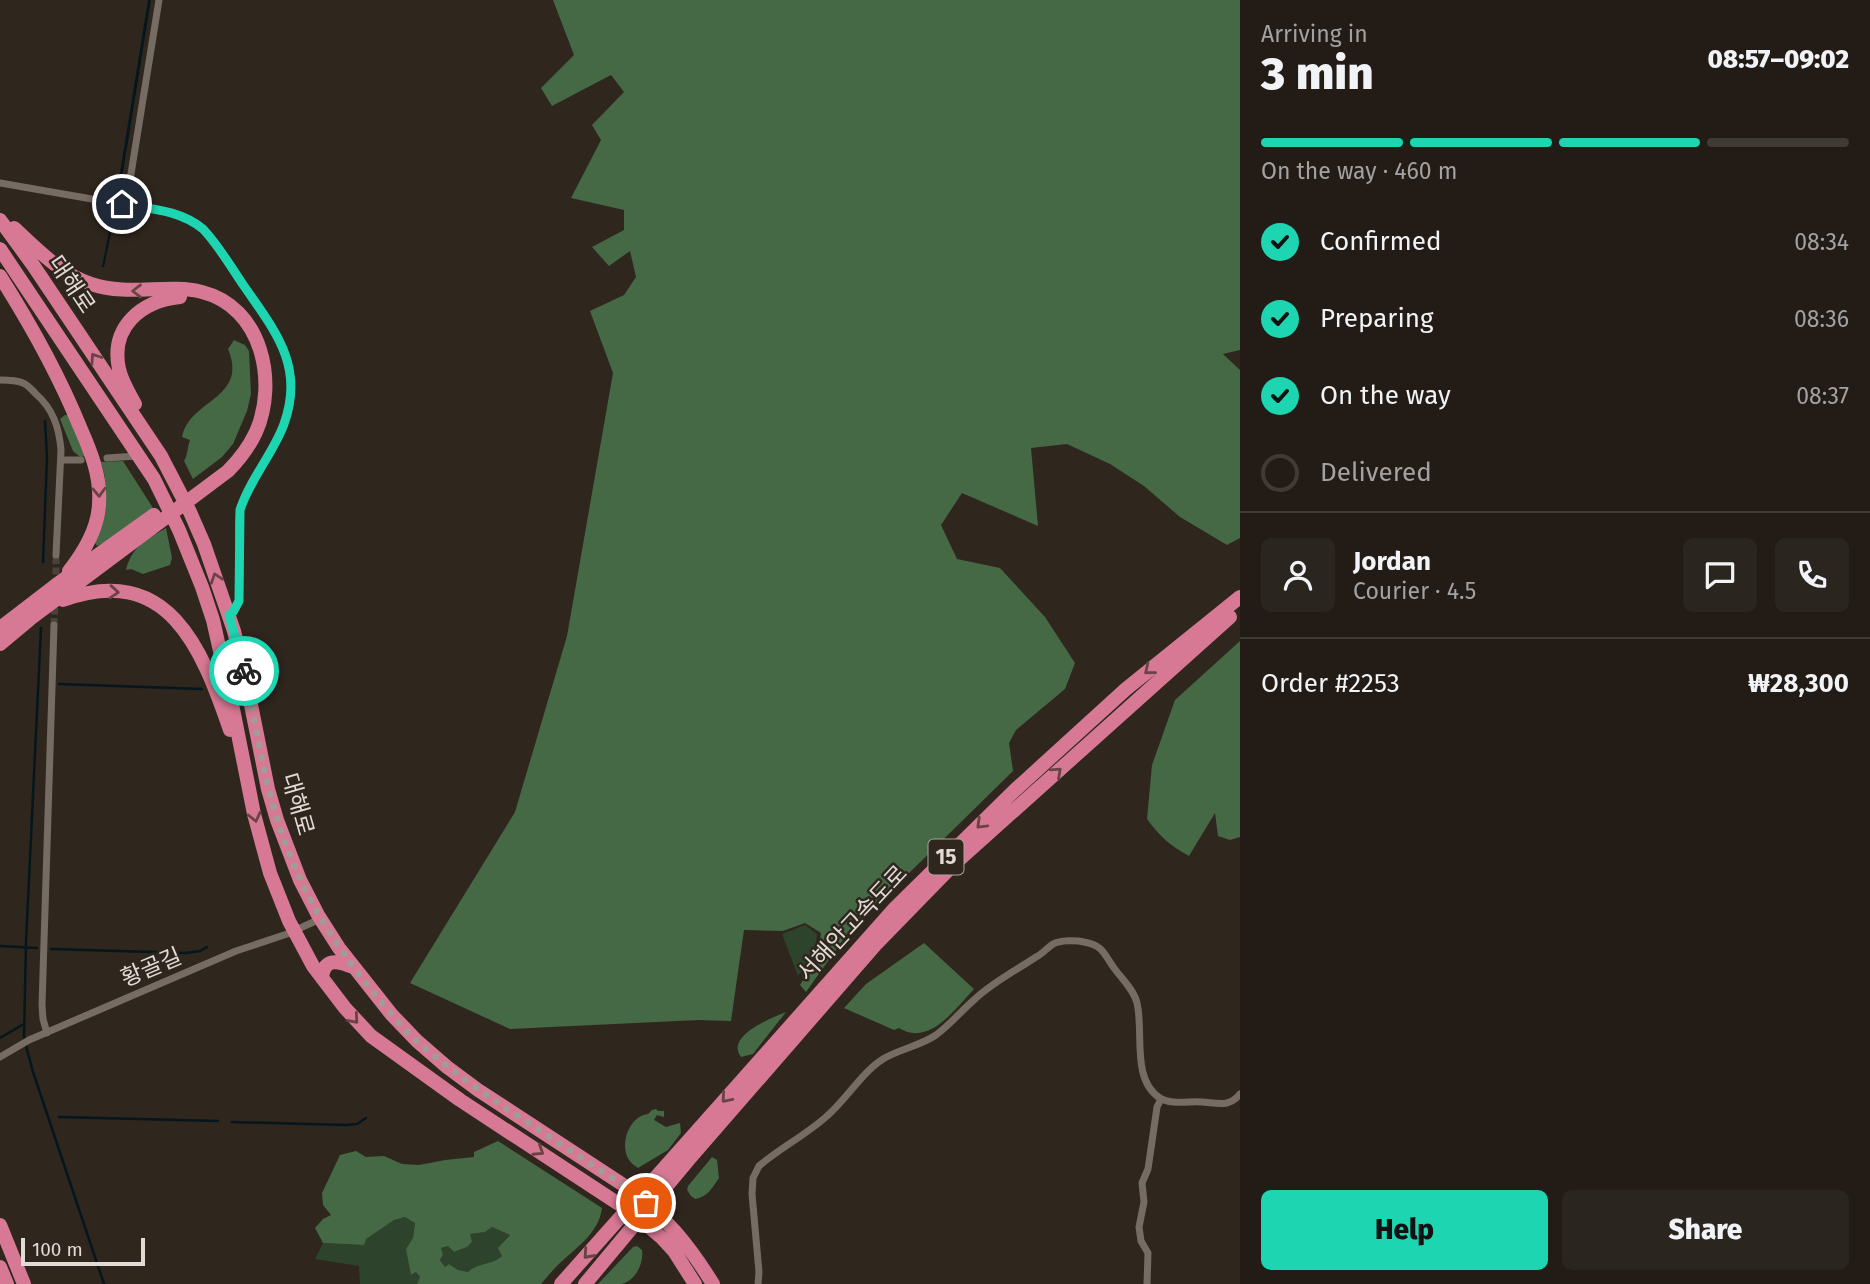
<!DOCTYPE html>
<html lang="en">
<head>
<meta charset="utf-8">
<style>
  :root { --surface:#231c16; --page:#2b251f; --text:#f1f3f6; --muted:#a3a1a1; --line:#403a35; --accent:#1dd5b1 }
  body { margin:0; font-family:"Fira Sans","Noto Sans KR",sans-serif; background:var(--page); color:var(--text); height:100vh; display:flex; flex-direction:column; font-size:26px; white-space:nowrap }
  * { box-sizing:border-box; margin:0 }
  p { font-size:23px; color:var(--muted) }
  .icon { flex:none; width:38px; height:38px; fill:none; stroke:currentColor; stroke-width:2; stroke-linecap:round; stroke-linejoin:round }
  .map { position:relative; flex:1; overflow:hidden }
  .details { display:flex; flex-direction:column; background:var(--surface); width:630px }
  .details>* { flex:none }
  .scale { position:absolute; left:21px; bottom:18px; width:124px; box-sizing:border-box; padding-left:7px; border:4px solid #e1dad5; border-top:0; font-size:19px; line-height:24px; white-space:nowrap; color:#e1dad5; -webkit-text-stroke:5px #2f261e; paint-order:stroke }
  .pin { position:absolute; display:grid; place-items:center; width:60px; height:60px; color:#fff; margin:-30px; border:4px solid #fff; border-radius:50%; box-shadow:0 2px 7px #0007 }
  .courier { position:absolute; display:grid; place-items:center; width:70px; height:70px; margin:-35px; border:5px solid #1dd5b1; border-radius:50%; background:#fff; color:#222; box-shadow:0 2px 9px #0007 }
  .summary em { font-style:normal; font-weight:800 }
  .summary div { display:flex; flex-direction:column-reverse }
  .summary { display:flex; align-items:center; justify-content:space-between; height:119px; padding:0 21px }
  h1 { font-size:46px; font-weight:800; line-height:52px }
  .bar { display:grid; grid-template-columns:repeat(4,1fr); gap:10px 7px; align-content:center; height:84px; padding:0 21px }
  .bar i { height:9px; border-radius:5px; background:var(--line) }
  .bar .active { background:var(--accent) }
  .bar p { grid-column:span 4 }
  .line { display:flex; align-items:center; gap:18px; padding:0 21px; border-top:2px solid var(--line) }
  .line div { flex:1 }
  .round { display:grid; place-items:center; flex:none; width:74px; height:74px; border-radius:10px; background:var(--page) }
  ol { padding:0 21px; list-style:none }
  li { display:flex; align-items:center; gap:21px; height:77px }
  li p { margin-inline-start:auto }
  li .icon { padding:7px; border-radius:50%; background:var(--accent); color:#111; stroke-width:4 }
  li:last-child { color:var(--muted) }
  li i { width:38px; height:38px; border:4px solid var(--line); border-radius:50% }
  .primary-button { display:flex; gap:14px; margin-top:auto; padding:14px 21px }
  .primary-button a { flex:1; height:80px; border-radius:10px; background:var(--accent); color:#111; font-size:28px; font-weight:800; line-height:80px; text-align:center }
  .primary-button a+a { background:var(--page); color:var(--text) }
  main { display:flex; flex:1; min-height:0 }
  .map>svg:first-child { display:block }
  .green { fill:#2d432c }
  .forest { fill:#456845; fill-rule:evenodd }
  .water { fill:#05171d }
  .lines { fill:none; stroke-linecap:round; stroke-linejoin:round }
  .stream { stroke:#05171d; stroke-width:2.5 }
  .street-tunnel { stroke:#4a4139; stroke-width:7; stroke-dasharray:7 3.5; stroke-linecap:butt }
  .street { stroke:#766c63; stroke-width:7 }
  .highway { stroke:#d77994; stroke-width:14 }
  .oneway { stroke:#6a4347 }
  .done { stroke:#a39b95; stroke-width:7; stroke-dasharray:0 12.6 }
  .route { stroke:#1dd5b1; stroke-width:9 }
  .labels { text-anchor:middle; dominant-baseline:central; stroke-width:5; stroke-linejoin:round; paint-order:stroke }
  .shield { fill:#2f261e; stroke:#aca49e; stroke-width:2 }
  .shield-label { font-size:21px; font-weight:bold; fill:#e1dad5 }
  .street-label { font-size:23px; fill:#e1dad5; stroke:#2f261e }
</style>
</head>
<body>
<main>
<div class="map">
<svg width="1240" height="1284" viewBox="0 0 1240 1284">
  <rect width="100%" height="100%" fill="#2f261e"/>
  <path class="green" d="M805 925 817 934 815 952 798 976 782 934Z
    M405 1217 415 1222 413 1238 407 1250 411 1275 416 1272 420 1277 417 1284H360L359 1266 315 1259 323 1243 364 1245 365 1239 394 1219Z
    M492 1227 510 1235 503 1242V1257C493 1265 478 1263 468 1272L458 1270 449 1264 445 1267 440 1260 443 1254 441 1248 448 1246 454 1252 467 1247 472 1242 469 1234 484 1232Z"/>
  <path class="forest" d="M553 0H1240V350L1223 354 1240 370V538L1227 545 1180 517 1144 486 1110 464 1067 444 1031 448 1038 526 962 493 941 525 957 559 1000 568 1045 617 1075 663 1065 689 1016 730 1009 743 1013 771 848 933 806 992 800 985 818 954 821 933 805 923 783 931 744 930 731 1021 698 1020 510 1029 410 983 515 812 567 636 613 373 590 311 624 295 636 277 630 251 609 266 592 247 624 230V210L571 198 601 140 592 125 624 92 611 75 552 106 541 88 574 55Z
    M234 340 245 345 249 351 251 394 247 411 233 444 222 457 193 479 184 461C188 455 187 448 190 440L182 437C189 399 249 399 228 349Z
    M65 415H69L87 456 80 457 73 451 60 419Z
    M123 461 153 508 110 540 97 546 95 543C101 516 111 489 101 462Z
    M166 528 172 558 170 565 143 574 131 569 126 570C132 546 146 540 166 528Z
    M1240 641V837L1230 840 1218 836 1215 813 1189 856C1171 846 1159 836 1147 819L1152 765 1175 700Z
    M924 943 974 989C955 1009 929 1047 899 1028L894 1030 844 1008 866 984Z
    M786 1012 753 1054 741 1057C725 1036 771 1018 786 1012Z
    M656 1109 658 1111H664V1117L657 1115 654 1120 666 1127 680 1123 681 1133 668 1150 638 1168C635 1166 631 1163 629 1160 619 1145 629 1116 648 1114L652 1110Z
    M498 1141 602 1208C599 1234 574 1249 557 1266 551 1272 546 1278 541 1284H417L420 1277 416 1272 411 1275 406 1249 413 1238 415 1223 405 1217 394 1220 366 1239 364 1245 323 1243 315 1228 323 1219 331 1215 323 1205 322 1193 340 1155 356 1151 366 1157 384 1156 402 1164 419 1165 445 1160 474 1157V1152ZM492 1227 510 1235 498 1248 502 1256C493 1265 479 1262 468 1272L458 1270 449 1264 445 1267 440 1260 443 1254 441 1248 448 1246 454 1252 467 1247 472 1242 470 1234 485 1232Z
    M712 1157 717 1160 719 1178C712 1188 708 1197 695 1199L691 1196 687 1190 688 1186Z
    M637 1246 642 1250C644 1263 636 1280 622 1284 615 1284 605 1284 598 1284L633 1247Z"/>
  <path class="water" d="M148 0H151L120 191 104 267H102L117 191Z"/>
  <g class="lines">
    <path class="stream" d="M43 562 47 457 45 421
      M41 628 26 942 24 1038 33 1072 104 1284
      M59 684 202 689
      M0 946 37 948
      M51 949 186 953 200 951 207 947
      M0 1038 24 1024
      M59 1117 218 1121
      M232 1122 346 1125 357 1124 366 1118"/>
    <path class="street-tunnel" d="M56 585V555
      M54 625 55 601"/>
    <path class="street" d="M0 183 172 213C180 216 189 218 196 223 214 235 229 264 241 282 278 335 312 375 277 441 265 463 248 482 241 506 237 518 239 531 239 543 240 563 240 582 239 601L233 613 227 616
      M126 205 159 0
      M0 380C7 380 16 380 23 383 28 385 32 390 36 394 53 409 59 427 61 450L56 555
      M107 458 137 456
      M61 460H81
      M47 1033 43 1019 42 1005 54 625
      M0 1057 29 1040 236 951 287 934 320 919
      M758 1284 759 1272 752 1194 753 1178 759 1166C780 1148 806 1135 827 1116 847 1099 861 1073 883 1059 899 1049 920 1046 936 1035 951 1024 961 1011 975 999 993 982 1015 971 1036 957 1042 954 1047 948 1053 944 1060 940 1076 940 1084 942 1104 946 1103 953 1114 968 1122 979 1134 990 1137 1003 1144 1031 1131 1080 1160 1098 1171 1105 1189 1101 1202 1102 1217 1103 1229 1108 1240 1094
      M1147 1284 1148 1253 1141 1241 1139 1227 1144 1202 1142 1183 1148 1169 1157 1107 1161 1099"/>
    <path class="highway" d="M0 220 33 265 161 456 190 512 204 544 234 631 246 680 268 789 277 820 300 880 318 915 339 948 392 1015 417 1041 447 1067 478 1090 628 1188C667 1219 687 1242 713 1284
      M0 249 154 479 179 530 202 587 213 620 232 704 254 814 270 873 289 921 313 966 345 1008 371 1036 460 1100 634 1214 662 1238 674 1251 695 1284
      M0 276C31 325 58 373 80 427 91 452 101 476 99 504 98 528 84 552 69 571
      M135 404C129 393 122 382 119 369 110 327 141 301 180 297
      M63 600C168 562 202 648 230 730
      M0 628 56 585 154 515
      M0 644 30 619 228 471C239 460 249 447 256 432 278 382 262 307 202 292 166 283 130 297 91 284 59 273 38 250 14 228
      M322 978C324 957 338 961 353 967
      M0 1225 24 1284
      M0 1267 7 1284
      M561 1284 895 908 1015 790 1126 689 1240 597
      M585 1284 690 1158 877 943 951 867 1230 617"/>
  </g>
  <defs><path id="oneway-chevron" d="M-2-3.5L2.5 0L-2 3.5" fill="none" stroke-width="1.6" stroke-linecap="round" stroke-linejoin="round" transform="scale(1.75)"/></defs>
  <g class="oneway">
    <use href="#oneway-chevron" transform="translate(137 291) rotate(180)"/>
    <use href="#oneway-chevron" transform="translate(95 358) rotate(-124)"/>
    <use href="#oneway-chevron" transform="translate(99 492) rotate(88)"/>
    <use href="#oneway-chevron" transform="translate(216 578) rotate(-109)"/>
    <use href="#oneway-chevron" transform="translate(114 592) rotate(4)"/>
    <use href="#oneway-chevron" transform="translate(1149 670) rotate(141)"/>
    <use href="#oneway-chevron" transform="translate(1057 772) rotate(-42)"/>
    <use href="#oneway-chevron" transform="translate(255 817) rotate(77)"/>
    <use href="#oneway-chevron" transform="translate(981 824) rotate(136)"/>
    <use href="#oneway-chevron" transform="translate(354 1019) rotate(49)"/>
    <use href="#oneway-chevron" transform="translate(726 1098) rotate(131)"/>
    <use href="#oneway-chevron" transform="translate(539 1151) rotate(33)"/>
    <use href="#oneway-chevron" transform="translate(588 1254) rotate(132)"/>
  </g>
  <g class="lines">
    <path class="done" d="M244 671C256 721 262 773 278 821 299 888 329 937 373 992 387 1009 402 1028 419 1043 451 1071 486 1095 521 1118 557 1142 592 1165 628 1188L646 1203"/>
    <path class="route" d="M122 204C151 209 180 210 203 229 219 246 231 267 244 286 275 331 305 366 284 424 273 454 250 479 240 510L239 601 233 612 229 615 244 671"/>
  </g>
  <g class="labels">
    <rect class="shield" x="928.5" y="839.5" width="35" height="35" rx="5"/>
    <g class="shield-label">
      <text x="946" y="857">15</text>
    </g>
    <g class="street-label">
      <text transform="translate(72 284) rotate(56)">대해로</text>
      <text transform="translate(298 804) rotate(74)">대해로</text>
      <text transform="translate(852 923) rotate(-47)">서해안고속도로</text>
      <text transform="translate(151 967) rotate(-23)">황골길</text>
    </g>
  </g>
</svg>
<div class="scale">100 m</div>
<div class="pin" style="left:646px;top:1203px;background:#ea580c"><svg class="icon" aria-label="bag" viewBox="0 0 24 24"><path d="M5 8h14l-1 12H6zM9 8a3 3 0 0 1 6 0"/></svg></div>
<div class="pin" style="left:122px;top:204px;background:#1f2937"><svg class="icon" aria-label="home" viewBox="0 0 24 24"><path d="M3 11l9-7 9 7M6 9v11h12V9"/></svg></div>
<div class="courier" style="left:244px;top:671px"><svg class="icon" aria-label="bike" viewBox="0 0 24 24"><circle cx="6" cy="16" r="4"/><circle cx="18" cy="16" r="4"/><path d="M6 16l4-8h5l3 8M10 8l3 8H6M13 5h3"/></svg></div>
</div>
<section class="details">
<div class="summary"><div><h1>3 min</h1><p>Arriving in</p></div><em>08:57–09:02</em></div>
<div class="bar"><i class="active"></i><i class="active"></i><i class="active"></i><i></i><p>On the way · 460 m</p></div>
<ol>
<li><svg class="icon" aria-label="check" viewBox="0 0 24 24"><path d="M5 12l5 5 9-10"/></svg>Confirmed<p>08:34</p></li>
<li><svg class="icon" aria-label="check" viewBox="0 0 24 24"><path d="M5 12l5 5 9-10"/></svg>Preparing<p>08:36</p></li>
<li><svg class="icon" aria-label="check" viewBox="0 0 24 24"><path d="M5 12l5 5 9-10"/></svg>On the way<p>08:37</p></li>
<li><i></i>Delivered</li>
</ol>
<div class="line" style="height:126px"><a class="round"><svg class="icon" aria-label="person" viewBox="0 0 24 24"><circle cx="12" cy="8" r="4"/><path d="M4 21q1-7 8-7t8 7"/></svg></a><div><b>Jordan</b><p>Courier · 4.5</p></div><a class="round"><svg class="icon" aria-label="chat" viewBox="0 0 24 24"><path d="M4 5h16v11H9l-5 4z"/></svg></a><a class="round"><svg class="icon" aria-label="phone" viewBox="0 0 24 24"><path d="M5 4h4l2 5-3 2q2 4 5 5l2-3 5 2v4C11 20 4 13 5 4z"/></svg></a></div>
<div class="line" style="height:91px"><div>Order #2253</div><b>₩28,300</b></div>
<div class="primary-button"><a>Help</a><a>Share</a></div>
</section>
</main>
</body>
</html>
